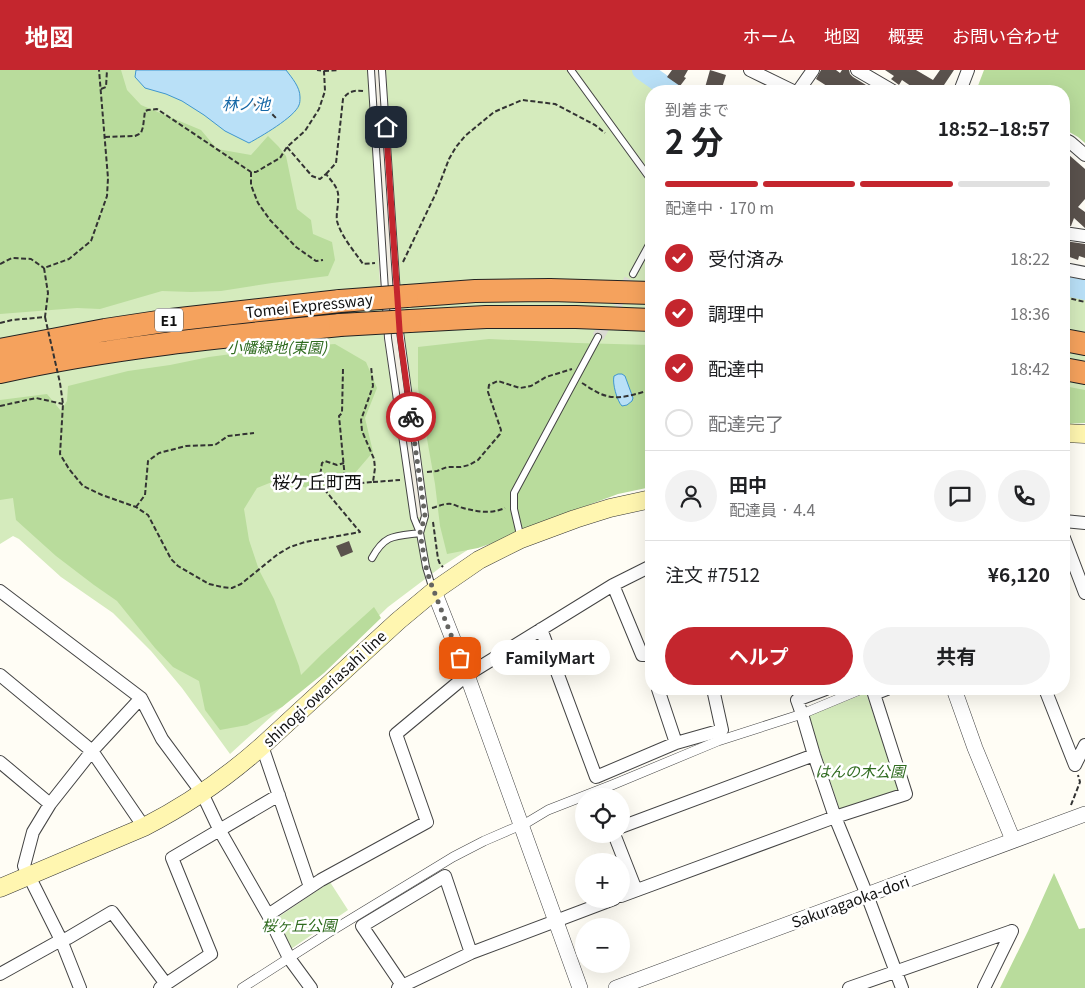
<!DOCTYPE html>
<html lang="ja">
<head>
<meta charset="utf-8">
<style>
  :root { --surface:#fff; --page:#f2f2f2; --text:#202124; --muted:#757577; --line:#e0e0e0; --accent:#c4262e }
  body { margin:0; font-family:Georgia,"Noto Sans JP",serif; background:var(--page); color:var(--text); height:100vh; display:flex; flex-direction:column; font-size:19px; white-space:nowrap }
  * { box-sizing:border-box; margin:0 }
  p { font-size:16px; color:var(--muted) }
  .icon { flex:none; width:28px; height:28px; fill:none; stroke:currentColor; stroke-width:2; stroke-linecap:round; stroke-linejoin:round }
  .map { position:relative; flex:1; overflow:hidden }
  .panel { position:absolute; left:645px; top:15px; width:425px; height:610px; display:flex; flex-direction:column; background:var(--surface); border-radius:20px; box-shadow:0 5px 20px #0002 }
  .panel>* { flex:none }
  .controls { position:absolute; left:575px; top:718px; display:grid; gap:10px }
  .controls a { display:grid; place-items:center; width:55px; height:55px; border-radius:50%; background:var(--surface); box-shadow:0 5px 20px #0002; font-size:25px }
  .pin { position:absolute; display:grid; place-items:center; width:42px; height:42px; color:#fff; margin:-21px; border-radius:10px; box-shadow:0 2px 8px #0006 }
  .courier { position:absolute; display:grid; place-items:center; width:50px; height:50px; margin:-25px; border:4px solid #c4262e; border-radius:50%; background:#fff; color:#222; box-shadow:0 1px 6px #0007 }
  .bubble { position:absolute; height:35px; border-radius:18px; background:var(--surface); box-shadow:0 5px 20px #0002; font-size:16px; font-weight:700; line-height:35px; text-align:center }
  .overview em { font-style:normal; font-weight:700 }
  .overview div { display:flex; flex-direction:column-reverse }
  .overview { display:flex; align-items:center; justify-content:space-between; height:85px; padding:0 20px }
  h1 { font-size:32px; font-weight:700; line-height:38px }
  .bar { display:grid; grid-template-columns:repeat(4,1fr); gap:8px 5px; align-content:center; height:60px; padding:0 20px }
  .bar i { height:6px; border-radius:4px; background:var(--line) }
  .bar .on { background:var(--accent) }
  .bar p { grid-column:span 4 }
  .line { display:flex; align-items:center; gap:12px; padding:0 20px; border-top:1px solid var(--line) }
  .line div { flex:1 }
  .round { display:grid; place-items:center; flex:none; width:52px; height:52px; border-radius:26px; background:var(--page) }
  ol { padding:0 20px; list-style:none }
  li { display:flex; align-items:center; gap:15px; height:55px }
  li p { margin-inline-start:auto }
  li .icon { padding:5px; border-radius:50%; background:var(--accent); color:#fff; stroke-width:4 }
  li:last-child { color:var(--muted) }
  li i { width:28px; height:28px; border:2px solid var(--line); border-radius:50% }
  .cta { display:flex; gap:10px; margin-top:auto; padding:10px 20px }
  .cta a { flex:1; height:58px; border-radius:30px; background:var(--accent); color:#fff; font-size:20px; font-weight:700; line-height:58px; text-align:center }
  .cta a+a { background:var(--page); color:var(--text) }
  header { display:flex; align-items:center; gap:30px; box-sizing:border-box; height:70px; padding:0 25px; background:var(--accent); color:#fff }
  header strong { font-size:24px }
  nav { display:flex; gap:28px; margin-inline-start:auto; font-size:18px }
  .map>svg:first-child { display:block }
  .green { fill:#d5ebbd }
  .forest { fill:#b9dc9c }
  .plaza { fill:#f1ede2 }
  .water { fill:#b9e0f7; stroke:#3f96cf }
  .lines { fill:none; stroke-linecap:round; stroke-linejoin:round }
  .river { stroke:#b9e0f7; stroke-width:20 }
  .building { fill:#5a524d }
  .minor-tunnel { stroke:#dbdad3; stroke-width:12; stroke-dasharray:12 6; stroke-linecap:butt }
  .service-casing { stroke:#444; stroke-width:8 }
  .pedestrian-casing { stroke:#444; stroke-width:10 }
  .minor-casing { stroke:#444; stroke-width:14 }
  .tertiary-casing { stroke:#444; stroke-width:16 }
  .secondary-casing { stroke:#333; stroke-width:19 }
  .motorway-casing { stroke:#222; stroke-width:24 }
  .path { stroke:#333; stroke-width:2; stroke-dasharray:5 2.5; stroke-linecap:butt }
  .service { stroke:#fff; stroke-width:6 }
  .pedestrian { stroke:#fff; stroke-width:9 }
  .minor { stroke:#fff; stroke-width:12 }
  .tertiary { stroke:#fff; stroke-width:15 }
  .secondary { stroke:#fff6b0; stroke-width:18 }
  .motorway { stroke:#f5a25d; stroke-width:22 }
  .motorway-bridge-casing { stroke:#222; stroke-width:24; stroke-linecap:butt }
  .path-bridge { stroke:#333; stroke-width:2; stroke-dasharray:5 2.5; stroke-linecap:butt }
  .motorway-bridge { stroke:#f5a25d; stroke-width:22 }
  .done { stroke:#646461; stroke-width:5; stroke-dasharray:0 9 }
  .route { stroke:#c4262e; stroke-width:6 }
  .labels { text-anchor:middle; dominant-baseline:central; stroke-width:5; stroke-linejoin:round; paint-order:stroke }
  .shield { fill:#fff; stroke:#585858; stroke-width:1 }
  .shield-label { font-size:14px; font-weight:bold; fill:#111 }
  .street-label { font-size:15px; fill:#111; stroke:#fff }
  .park-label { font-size:15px; font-style:italic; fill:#2f6b1f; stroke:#fff }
  .water-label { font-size:16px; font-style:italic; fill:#1768a6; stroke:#fff }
  .quarter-label { font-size:18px; fill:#111; stroke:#fff }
</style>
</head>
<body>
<header>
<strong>地図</strong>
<nav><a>ホーム</a><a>地図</a><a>概要</a><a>お問い合わせ</a></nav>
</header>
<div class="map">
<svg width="1085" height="918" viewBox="0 0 1085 918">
  <rect width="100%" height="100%" fill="#fffdf5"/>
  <path class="green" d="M0 0H650L677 21H651V413L627 417 477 474 441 497 388 537 318 604 230 684 182 618 151 581 113 543 61 507 19 469 13 466 0 474Z
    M1064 219 1085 222V349L1064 350Z
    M866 623 899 719 841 743 808 646Z
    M330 812 348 840 291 879 274 850Z"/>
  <path class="forest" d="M0 0H121L127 20 141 35 201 60 217 79 251 85 268 66 278 76 286 86 297 139 311 150 313 164 332 172 335 190 328 206 272 213 221 221 191 222 162 221 100 239 77 238 0 244Z
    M984 0H1085V73L1078 67 1064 59V21H976Z
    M489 269 577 273 651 275V417L618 424 567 443 531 460 478 478 447 484 440 456 435 414 418 318V277Z
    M335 274 366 292 377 318 365 348 373 382 355 403V418L326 415 313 420 292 413 277 410 257 418 244 439 249 470 259 500 274 529 299 596 301 605 322 584 374 537 381 548 324 603 282 637 247 655 220 660 205 640 199 611 173 597 155 578 117 531 94 515 56 486 16 450 13 428 0 430V330L47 324 61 341 67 331 68 316 128 301 170 295 209 287 270 279Z
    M1064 316 1085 320V353L1064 354Z
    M1054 803 1079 859 1085 858V918H1000L1028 861Z"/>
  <path class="plaza" d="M369 0H386L393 129 404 267 429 445 412 449 384 269 379 200Z"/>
  <path class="water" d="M136 0H286C292 8 300 17 300 27 300 30 300 33 299 35 295 47 260 67 249 73L225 61 204 45 182 31 166 24 145 18 135 7Z
    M618 304H622L625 306 633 328 632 331 627 335 622 336C617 331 612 313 614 306Z"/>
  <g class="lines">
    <path class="river" d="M642 0 672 21
      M1064 216 1085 220"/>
  </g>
  <path class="building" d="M672 0H688L684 7 686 8 680 16 667 7Z
    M710 0 726 5 721 21H704Z
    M821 0H836L840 3 842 0H849L850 4 853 7 866 15 862 21H828L830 18 816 9Z
    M885 0H916L933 10 940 0H954L940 21H918L902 10 899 15 891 9 894 6Z
    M261 26 267 29 269 37 264 42 256 40 253 32Z
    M1069 85 1085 99V129L1078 137 1085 142V158L1074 148 1071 156 1064 155V91Z
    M1065 171 1085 174V188L1079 186 1078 190 1064 185Z
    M349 471 353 482 341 487 336 476Z"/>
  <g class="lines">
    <path class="minor-tunnel" d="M598 267 633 204"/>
    <defs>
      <path id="service" d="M371 0 388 268 414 448 420 463
        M382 0 397 224
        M571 0 651 110
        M633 204 651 171
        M399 254 425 446 420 463
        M521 469 514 439V423L598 267
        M372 488C385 464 395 466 420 463L426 497 433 520"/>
      <path id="pedestrian" d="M242 918 328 863 453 787 484 771 528 752 548 740 612 715 718 671 802 644 862 619"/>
      <path id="minor" d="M750 0 793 21
        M857 0 893 21
        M799 20 813 0
        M960 21 968 0
        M1064 69 1070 72 1085 85
        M1064 163 1085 166
        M1064 199 1085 203
        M1064 451 1085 453
        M1064 468 1085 523
        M613 515 642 585H650L651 588
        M0 521 141 628 162 669 202 723 220 761 268 845 289 888 311 918
        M541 559 596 707 676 673 722 660 713 619
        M0 605 92 681 144 757
        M658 619 676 673
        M826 619 797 630 802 644 814 685 835 747 867 825 902 918
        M1045 619 1075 695
        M262 676 310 817
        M0 692 50 734
        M1075 695 1085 675
        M621 757 814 685
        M614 764 636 820
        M621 826 835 747 906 724 874 624 887 619
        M268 845 321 810 427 752 396 664 467 605 613 515 651 496
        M0 904 61 870 68 868 112 842 166 914
        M402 915 362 856 445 806 471 883
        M80 918 61 870 24 796 33 762 50 734 92 681 141 628
        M160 918 211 884 172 788 279 725
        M398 918 471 883 614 829
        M849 918 1012 861
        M984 918 1012 861"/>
      <path id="tertiary" d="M434 521 467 605 580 918
        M954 619 975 678 1013 770
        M616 918 1085 744"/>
      <path id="secondary" d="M1064 363 1085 364
        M0 818 144 757C187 735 226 708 262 676L398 551 434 521 479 490 521 469 575 449 610 438 651 429"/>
      <path id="motorway" d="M407 226 475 221 550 220 651 223
        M410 251 486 247H576L651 250
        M1064 270 1085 274
        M0 280 105 260 171 250 340 231
        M1064 299 1085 303
        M0 302C112 277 227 266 340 255"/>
    </defs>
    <use href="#service" class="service-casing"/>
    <use href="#pedestrian" class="pedestrian-casing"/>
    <use href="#minor" class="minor-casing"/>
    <use href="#tertiary" class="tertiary-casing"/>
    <use href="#secondary" class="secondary-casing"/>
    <use href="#motorway" class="motorway-casing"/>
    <path class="path" d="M324 1 339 0
      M101 19 106 17 107 0
      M267 39 276 48
      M105 67 135 66 141 63 143 57 145 41 148 40 157 39 251 102H256L280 88 287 77 305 61 319 39 325 21 324 1 317 0
      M287 77 312 106 320 109 326 104C333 113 340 119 338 131 338 138 336 144 337 151 341 166 354 181 363 194L375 193
      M251 102V115L258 133 270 150 296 177 316 191 323 190
      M326 104 336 93 343 29C348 21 355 20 363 21
      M403 192 436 123 449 89 456 77 465 66 494 42 522 30 555 34 595 55 605 63
      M0 194 12 188 31 189 44 198
      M1064 227 1085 232
      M0 253 12 250 45 247 48 223 44 198 69 189 91 171 107 126 108 108 99 0
      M343 299 342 343 339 346 345 409 352 414 373 412 375 398 374 389 362 361 361 350 373 316 371 296
      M60 313 63 334 60 384 69 399 83 416 102 425 136 437 148 445 171 489 178 496 209 514 222 517 232 518 241 514 278 484 290 477 305 472 360 462 319 413 322 393 325 391 337 395 344 393
      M582 313C590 318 598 324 607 326 621 330 638 323 651 320
      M0 336 36 328 63 334
      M427 402 437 401 447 397H461L469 395 478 390 500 364 501 360 488 322 489 315 498 311 520 318 531 316 546 307 572 299
      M373 412 400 410
      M136 437 145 425 148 391 159 383 186 376 215 375 228 366 254 363
      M432 438C439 436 445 433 452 434 455 435 459 437 463 438 478 442 491 444 505 438
      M433 452 438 489 440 494 443 497
      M1071 735 1080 712 1078 705"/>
    <use href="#service" class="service"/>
    <use href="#pedestrian" class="pedestrian"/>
    <use href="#minor" class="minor"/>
    <use href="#tertiary" class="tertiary"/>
    <use href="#secondary" class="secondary"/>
    <use href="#motorway" class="motorway"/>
    <defs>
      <path id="motorway-bridge" d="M340 231 407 226
        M340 255 410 251"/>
    </defs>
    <use href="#motorway-bridge" class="motorway-bridge-casing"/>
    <path class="path-bridge" d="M45 247 60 313"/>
    <use href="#motorway-bridge" class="motorway-bridge"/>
  </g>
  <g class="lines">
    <path class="done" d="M411 347 425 446 420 463 426 497 430 511 460 588"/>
    <path class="route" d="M386 57 400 267 411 347"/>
  </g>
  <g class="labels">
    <rect class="shield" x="155" y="238.5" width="28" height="23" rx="4"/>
    <g class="shield-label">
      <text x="169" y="250">E1</text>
    </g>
    <g class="street-label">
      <text transform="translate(309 235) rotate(-6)">Tomei Expressway</text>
      <text transform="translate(324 618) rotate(-43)">shinogi-owariasahi line</text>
      <text transform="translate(850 831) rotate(-20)">Sakuragaoka-dori</text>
    </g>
    <g class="park-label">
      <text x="277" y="276">小幡緑地(東園)</text>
      <text x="860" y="700">はんの木公園</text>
      <text x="299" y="854">桜ヶ丘公園</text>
    </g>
    <g class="water-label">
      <text x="246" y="33">林ノ池</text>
    </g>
    <g class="quarter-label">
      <text x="317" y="411">桜ケ丘町西</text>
    </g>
  </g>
</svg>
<div class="controls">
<a><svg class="icon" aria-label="locate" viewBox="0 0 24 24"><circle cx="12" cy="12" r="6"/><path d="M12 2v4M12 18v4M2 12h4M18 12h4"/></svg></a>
<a>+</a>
<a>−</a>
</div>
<div class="pin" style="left:460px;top:588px;background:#ea580c"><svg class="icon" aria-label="bag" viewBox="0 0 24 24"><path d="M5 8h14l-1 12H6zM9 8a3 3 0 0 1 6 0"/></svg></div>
<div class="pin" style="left:386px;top:57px;background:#1f2937"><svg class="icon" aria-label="home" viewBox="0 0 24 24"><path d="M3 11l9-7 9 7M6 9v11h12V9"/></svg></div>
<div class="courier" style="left:411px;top:347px"><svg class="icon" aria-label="bike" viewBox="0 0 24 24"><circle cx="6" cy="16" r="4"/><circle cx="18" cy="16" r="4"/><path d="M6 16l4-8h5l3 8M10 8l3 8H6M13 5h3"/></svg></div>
<div class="bubble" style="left:490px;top:570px;width:120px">FamilyMart</div>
<section class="panel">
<div class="overview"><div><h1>2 分</h1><p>到着まで</p></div><em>18:52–18:57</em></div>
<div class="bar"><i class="on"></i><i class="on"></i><i class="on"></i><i></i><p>配達中 · 170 m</p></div>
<ol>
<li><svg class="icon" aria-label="check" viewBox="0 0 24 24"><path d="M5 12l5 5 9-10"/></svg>受付済み<p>18:22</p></li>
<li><svg class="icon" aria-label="check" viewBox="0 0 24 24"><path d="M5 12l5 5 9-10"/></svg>調理中<p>18:36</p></li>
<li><svg class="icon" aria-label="check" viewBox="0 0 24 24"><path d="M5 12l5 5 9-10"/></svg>配達中<p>18:42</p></li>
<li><i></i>配達完了</li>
</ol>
<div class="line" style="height:90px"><a class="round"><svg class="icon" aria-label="person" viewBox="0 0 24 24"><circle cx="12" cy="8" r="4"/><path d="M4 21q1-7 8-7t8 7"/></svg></a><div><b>田中</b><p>配達員 · 4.4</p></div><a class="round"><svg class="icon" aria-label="chat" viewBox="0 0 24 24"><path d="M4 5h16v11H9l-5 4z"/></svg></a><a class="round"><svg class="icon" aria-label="phone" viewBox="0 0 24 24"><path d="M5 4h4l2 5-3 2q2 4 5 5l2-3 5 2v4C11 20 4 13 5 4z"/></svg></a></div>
<div class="line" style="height:65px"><div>注文 #7512</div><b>¥6,120</b></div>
<div class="cta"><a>ヘルプ</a><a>共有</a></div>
</section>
</div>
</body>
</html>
